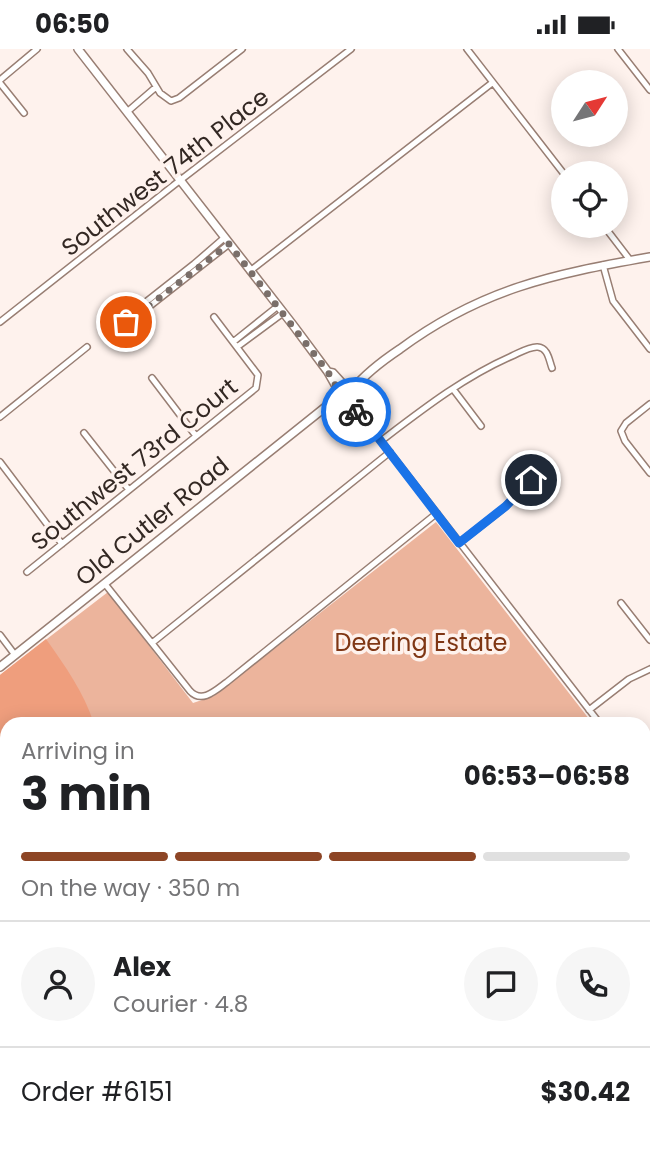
<!DOCTYPE html>
<html lang="en">
<head>
<meta charset="utf-8">
<style>
  :root { --surface:#fff; --page:#f6f6f6; --text:#202124; --muted:#757577; --line:#e0e0e0; --accent:#8d4525 }
  body { margin:0; font-family:Poppins,sans-serif; background:var(--page); color:var(--text); height:100vh; display:flex; flex-direction:column; font-size:26px; white-space:nowrap }
  * { box-sizing:border-box; margin:0 }
  p { font-size:23px; color:var(--muted) }
  .icon { flex:none; width:38px; height:38px; fill:none; stroke:currentColor; stroke-width:2; stroke-linecap:round; stroke-linejoin:round }
  .map { position:relative; flex:1; overflow:hidden }
  .panel { position:absolute; left:0px; top:668px; width:651px; height:436px; display:flex; flex-direction:column; background:var(--surface); border-radius:21px 21px 0 0; box-shadow:0 4px 18px #0003 }
  .panel>* { flex:none }
  .needle { width:46px; rotate:54deg }
  .buttons { position:absolute; left:551px; top:21px; display:grid; gap:14px }
  .buttons a { display:grid; place-items:center; width:77px; height:77px; border-radius:50%; background:var(--surface); box-shadow:0 4px 18px #0003; font-size:35px }
  .pin { position:absolute; display:grid; place-items:center; width:60px; height:60px; color:#fff; margin:-30px; border:4px solid #fff; border-radius:50%; box-shadow:0 2px 7px #0007 }
  .courier { position:absolute; display:grid; place-items:center; width:70px; height:70px; margin:-35px; border:5px solid #1a73e8; border-radius:50%; background:#fff; color:#222; box-shadow:0 2px 9px #0007 }
  .overview em { font-style:normal; font-weight:700 }
  .overview div { display:flex; flex-direction:column-reverse }
  .overview { display:flex; align-items:center; justify-content:space-between; height:119px; padding:0 21px }
  h1 { font-size:46px; font-weight:700; line-height:52px }
  .bar { display:grid; grid-template-columns:repeat(4,1fr); gap:10px 7px; align-content:center; height:84px; padding:0 21px }
  .bar i { height:9px; border-radius:5px; background:var(--line) }
  .bar .on { background:var(--accent) }
  .bar p { grid-column:span 4 }
  .line { display:flex; align-items:center; gap:18px; padding:0 21px; border-top:2px solid var(--line) }
  .line div { flex:1 }
  .round { display:grid; place-items:center; flex:none; width:74px; height:74px; border-radius:37px; background:var(--page) }
  .status { display:flex; justify-content:space-between; align-items:center; height:49px; padding:0 35px; background:var(--surface); direction:ltr }
  .status svg { height:19px; fill:currentColor }
  .map>svg:first-child { display:block }
  .green { fill:#ecb49c }
  .forest { fill:#ef9e7d }
  .lines { fill:none; stroke-linecap:round; stroke-linejoin:round }
  .minor-casing { stroke:#987e73; stroke-width:8 }
  .major-casing { stroke:#987e73; stroke-width:10 }
  .minor { stroke:#fff; stroke-width:5 }
  .major { stroke:#fff; stroke-width:7 }
  .done { stroke:#7a6f6a; stroke-width:7; stroke-dasharray:0 12.6 }
  .route { stroke:#1a73e8; stroke-width:9 }
  .labels { text-anchor:middle; dominant-baseline:central; stroke-width:7; stroke-linejoin:round; paint-order:stroke }
  .street-label { font-size:24px; fill:#332823; stroke:#fef2ed }
  .park-label { font-size:24px; fill:#7f3614; stroke:#fef2ed }
</style>
</head>
<body>
<div class="status"><b>06:50</b><svg viewBox="0 0 49 12"><path d="M0 12V9h3v3zM5 12V6h3v6zM10 12V3h3v9zM15 12V0h3v12zM26 1h20v11H26zM47 4h2v5h-2z"/></svg></div>
<div class="map">
<svg width="650" height="1103" viewBox="0 0 650 1103">
  <rect width="100%" height="100%" fill="#fef2ed"/>
  <path class="green" d="M436 473 593 675 7 676V1097H502L503 1103H0V626L108 543 193 654 214 647Z
    M644 741 650 749V882H644Z"/>
  <path class="forest" d="M46 590C65 617 84 643 94 675L7 676V1097H502L503 1103H0V626Z"/>
  <g class="lines">
    <defs>
      <path id="minor" d="M127 0 148 24 160 44 171 52 179 49 242 0
        M467 0 564 125
        M618 0 650 41
        M0 31 37 0
        M0 34 24 64
        M127 63 156 38
        M604 177 630 211
        M603 216 613 252 650 300
        M250 222 492 34
        M115 277a6 6 0 1 1 12 0a6 6 0 1 1-12 0Z
        M123 271 194 215 224 189
        M0 273 174 136 351 0
        M127 275 229 195
        M233 293 278 257
        M237 298 283 264
        M152 329 196 387
        M453 340 481 377
        M351 348 360 365 601 676
        M345 352 360 365
        M650 355 626 374 621 382 625 392 650 424
        M0 368 87 298
        M84 384 129 441
        M381 392C423 360 464 328 512 307 519 304 530 297 538 298 548 299 549 311 552 319
        M0 413 62 495
        M459 494 505 458 528 433 552 425
        M27 523 256 339 258 326 214 268
        M105 535 190 642C202 655 216 641 227 633L437 464
        M621 554 650 591
        M0 586 15 606
        M152 594 390 403
        M589 661 629 630 650 620
        M644 731 650 739
        M644 886 650 884
        M644 913 650 977
        M644 1030H650"/>
      <path id="major" d="M78 0 293 276 328 323 337 339
        M328 323 333 324 343 335
        M336 343a8 8 0 1 1 16 0a8 8 0 1 1-16 0Z
        M352 341C365 325 382 312 400 300 481 240 553 225 650 208
        M0 618 328 356 339 350"/>
    </defs>
    <use href="#minor" class="minor-casing"/>
    <use href="#major" class="major-casing"/>
    <use href="#minor" class="minor"/>
    <use href="#major" class="major"/>
  </g>
  <g class="lines">
    <path class="done" d="M126 273 119 271 115 275 116 279 120 283 124 282 132 270 229 195 328 323 337 339V348L347 353 356 363"/>
    <path class="route" d="M356 363 360 365 459 494 506 457 531 431"/>
  </g>
  <g class="labels">
    <g class="street-label">
      <text transform="translate(165 123) rotate(-38)">Southwest 74th Place</text>
      <text transform="translate(134 415) rotate(-39)">Southwest 73rd Court</text>
      <text transform="translate(152 472) rotate(-39)">Old Cutler Road</text>
    </g>
    <g class="park-label">
      <text x="421" y="593">Deering Estate</text>
    </g>
  </g>
</svg>
<div class="buttons">
<a><svg class="needle" viewBox="-14 -14 28 28"><path d="M0-13l5 13h-10z" fill="#e53935"/><path d="M0 13l5-13h-10z" fill="#757577"/></svg></a>
<a><svg class="icon" aria-label="locate" viewBox="0 0 24 24"><circle cx="12" cy="12" r="6"/><path d="M12 2v4M12 18v4M2 12h4M18 12h4"/></svg></a>
</div>
<div class="pin" style="left:126px;top:273px;background:#ea580c"><svg class="icon" aria-label="bag" viewBox="0 0 24 24"><path d="M5 8h14l-1 12H6zM9 8a3 3 0 0 1 6 0"/></svg></div>
<div class="pin" style="left:531px;top:431px;background:#1f2937"><svg class="icon" aria-label="home" viewBox="0 0 24 24"><path d="M3 11l9-7 9 7M6 9v11h12V9"/></svg></div>
<div class="courier" style="left:356px;top:363px"><svg class="icon" aria-label="bike" viewBox="0 0 24 24"><circle cx="6" cy="16" r="4"/><circle cx="18" cy="16" r="4"/><path d="M6 16l4-8h5l3 8M10 8l3 8H6M13 5h3"/></svg></div>
<section class="panel">
<div class="overview"><div><h1>3 min</h1><p>Arriving in</p></div><em>06:53–06:58</em></div>
<div class="bar"><i class="on"></i><i class="on"></i><i class="on"></i><i></i><p>On the way · 350 m</p></div>
<div class="line" style="height:126px"><a class="round"><svg class="icon" aria-label="person" viewBox="0 0 24 24"><circle cx="12" cy="8" r="4"/><path d="M4 21q1-7 8-7t8 7"/></svg></a><div><b>Alex</b><p>Courier · 4.8</p></div><a class="round"><svg class="icon" aria-label="chat" viewBox="0 0 24 24"><path d="M4 5h16v11H9l-5 4z"/></svg></a><a class="round"><svg class="icon" aria-label="phone" viewBox="0 0 24 24"><path d="M5 4h4l2 5-3 2q2 4 5 5l2-3 5 2v4C11 20 4 13 5 4z"/></svg></a></div>
<div class="line" style="height:91px"><div>Order #6151</div><b>$30.42</b></div>
</section>
</div>
</body>
</html>
